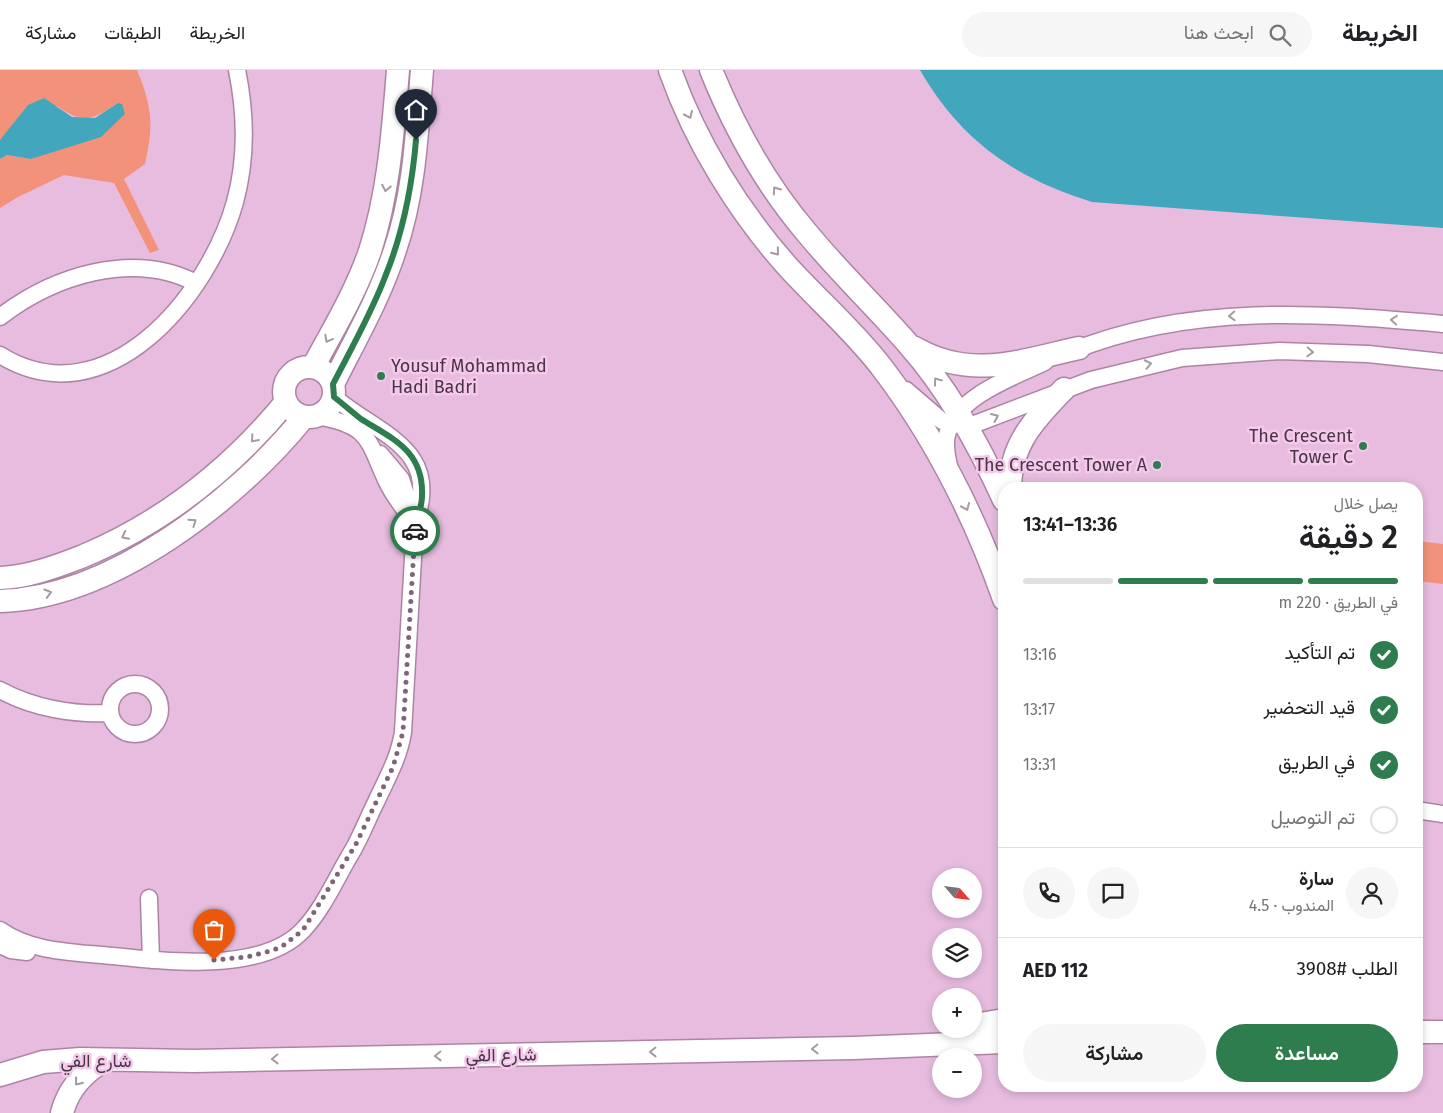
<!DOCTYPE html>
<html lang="ar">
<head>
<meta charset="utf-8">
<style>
  :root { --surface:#fff; --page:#f6f6f6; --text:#202124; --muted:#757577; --line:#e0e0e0; --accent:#2e7d4e }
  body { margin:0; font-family:"Fira Sans",Vazirmatn,sans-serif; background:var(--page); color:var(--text); direction:rtl; height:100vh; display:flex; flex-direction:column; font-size:19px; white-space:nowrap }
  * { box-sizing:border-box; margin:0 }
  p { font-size:16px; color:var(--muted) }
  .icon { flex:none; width:28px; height:28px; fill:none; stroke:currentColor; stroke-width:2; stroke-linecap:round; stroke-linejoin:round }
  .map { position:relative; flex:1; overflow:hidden; direction:ltr }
  .sheet { position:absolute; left:998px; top:412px; width:425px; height:610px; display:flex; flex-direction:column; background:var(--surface); border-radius:20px; box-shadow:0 2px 8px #0003; direction:rtl }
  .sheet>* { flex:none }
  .needle { width:32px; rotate:118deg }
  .controls { position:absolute; left:932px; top:798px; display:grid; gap:10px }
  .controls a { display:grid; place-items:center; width:50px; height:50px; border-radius:50%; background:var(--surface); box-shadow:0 2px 8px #0003; font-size:25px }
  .pin { position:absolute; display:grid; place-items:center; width:42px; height:42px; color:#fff; margin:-51px -21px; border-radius:50% 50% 50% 0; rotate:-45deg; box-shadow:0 0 5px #0007 }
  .pin .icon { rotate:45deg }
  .courier { position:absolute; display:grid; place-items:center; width:50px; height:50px; margin:-25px; border:4px solid #2e7d4e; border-radius:50%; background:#fff; color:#222; box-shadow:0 1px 6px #0007 }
  .head em { font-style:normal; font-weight:600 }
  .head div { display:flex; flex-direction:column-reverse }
  .head { display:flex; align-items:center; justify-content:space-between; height:85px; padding:0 25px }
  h1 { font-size:32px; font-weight:600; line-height:38px }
  .bar { display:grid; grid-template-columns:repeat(4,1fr); gap:8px 5px; align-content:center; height:60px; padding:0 25px }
  .bar i { height:6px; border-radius:4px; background:var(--line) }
  .bar .selected { background:var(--accent) }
  .bar p { grid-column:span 4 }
  .line { display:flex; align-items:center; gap:12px; padding:0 25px; border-top:1px solid var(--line) }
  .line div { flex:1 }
  .round { display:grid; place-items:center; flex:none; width:52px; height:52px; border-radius:26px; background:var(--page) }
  ol { padding:0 25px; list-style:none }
  li { display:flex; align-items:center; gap:15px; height:55px }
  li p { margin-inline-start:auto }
  li .icon { padding:5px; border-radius:50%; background:var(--accent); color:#fff; stroke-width:4 }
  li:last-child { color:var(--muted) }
  li i { width:28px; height:28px; border:2px solid var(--line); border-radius:50% }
  .button { display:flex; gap:10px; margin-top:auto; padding:10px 25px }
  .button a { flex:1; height:58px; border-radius:30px; background:var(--accent); color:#fff; font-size:20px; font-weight:600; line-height:58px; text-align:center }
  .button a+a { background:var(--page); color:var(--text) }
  header { display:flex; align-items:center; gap:30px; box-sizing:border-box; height:70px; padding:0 25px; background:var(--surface); border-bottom:1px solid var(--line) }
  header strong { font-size:24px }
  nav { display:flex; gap:28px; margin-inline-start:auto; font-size:18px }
  .search { width:350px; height:45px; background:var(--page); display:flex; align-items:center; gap:12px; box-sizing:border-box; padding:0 18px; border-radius:28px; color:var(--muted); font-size:19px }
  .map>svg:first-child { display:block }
  .green { fill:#f3927b }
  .water { fill:#42a7bc }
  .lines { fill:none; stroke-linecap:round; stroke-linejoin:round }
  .street-casing { stroke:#ad84a4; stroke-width:19 }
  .secondary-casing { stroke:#ad84a4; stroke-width:25 }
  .street { stroke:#fff; stroke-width:16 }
  .secondary { stroke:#fff; stroke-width:22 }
  .oneway { stroke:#a39aa2 }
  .done { stroke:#7f657a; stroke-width:5; stroke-dasharray:0 9 }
  .route { stroke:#2e7d4e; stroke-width:6 }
  .poi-dot { fill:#2e7d4e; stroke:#f5c9eb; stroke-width:2 }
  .labels { text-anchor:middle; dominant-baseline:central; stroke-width:5; stroke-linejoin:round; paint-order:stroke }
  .poi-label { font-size:18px; fill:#473644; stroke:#f5c9eb; text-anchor:end }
  .street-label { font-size:18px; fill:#473644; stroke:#f5c9eb }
</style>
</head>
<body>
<header>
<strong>الخريطة</strong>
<div class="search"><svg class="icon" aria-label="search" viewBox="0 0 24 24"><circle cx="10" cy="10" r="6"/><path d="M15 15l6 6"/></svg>ابحث هنا</div>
<nav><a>الخريطة</a><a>الطبقات</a><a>مشاركة</a></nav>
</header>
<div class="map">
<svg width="1443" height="1043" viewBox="0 0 1443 1043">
  <rect width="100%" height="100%" fill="#e7bcde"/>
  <path class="green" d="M0 0H137C152 36 154 55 145 94L124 109 159 180 150 183 114 113 64 105 18 127 0 138V89L7 85 31 89 73 74 118 33C92 50 84 55 57 36L0 70Z
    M1418 471 1443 474V514L1416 511Z"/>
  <path class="water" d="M920 0H1443V158L1092 132C1015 108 961 71 920 0Z
    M44 28 72 47 95 48 118 33 122 34 125 44 101 67 31 89 7 85 0 89V70L28 35Z"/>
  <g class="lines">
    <defs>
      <path id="street" d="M0 247C53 206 133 180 196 213
        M1070 282C1189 233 1318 243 1443 254
        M0 285C107 351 209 225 235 132 247 88 246 44 237 0
        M906 320 942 351 967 357 1091 310 1182 288 1279 281 1368 284 1443 292
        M317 346C371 356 367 369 387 412 394 427 405 440 415 453
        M380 384 401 409 413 446
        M949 396C947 386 944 375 947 365 955 327 1013 307 1045 292
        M110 639a25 25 0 1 1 50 0a25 25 0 1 1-50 0Z
        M0 620C33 638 73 645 110 643
        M1416 740 1443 744
        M149 828 151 890
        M0 860C33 883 75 882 113 886 166 892 263 903 303 860 324 838 337 806 353 780 362 764 368 748 376 732 387 708 399 688 403 662L415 453C442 378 380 366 334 327
        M0 875 11 880 27 882"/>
      <path id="secondary" d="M670 0C695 71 738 141 788 197 819 231 855 262 883 299 936 369 975 447 1004 529
        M711 0C734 57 767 116 807 163 839 202 876 237 909 275 949 320 979 375 1004 430
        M915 278C971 310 1020 291 1079 278
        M313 297C333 260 356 222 370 181 389 122 393 61 398 0
        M284 322a25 25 0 1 1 50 0a25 25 0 1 1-50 0Z
        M333 314C355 270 380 227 395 180 415 122 417 60 422 0
        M1010 419C1010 374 1035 349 1064 319
        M0 508C28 507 55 497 81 487 163 453 230 400 286 332
        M0 531C111 528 237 430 304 347
        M974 955 1004 950
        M1416 962H1443
        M0 1005 43 992 80 989 194 991 854 978 1004 972
        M62 1043C68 1019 84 1002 105 990"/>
    </defs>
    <use href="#street" class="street-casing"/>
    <use href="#secondary" class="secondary-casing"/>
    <use href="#street" class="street"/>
    <use href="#secondary" class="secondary"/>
  </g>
  <defs><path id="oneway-chevron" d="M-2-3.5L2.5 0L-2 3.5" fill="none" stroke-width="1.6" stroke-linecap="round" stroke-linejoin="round" transform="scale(1.25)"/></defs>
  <g class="oneway">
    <use href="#oneway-chevron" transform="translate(689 45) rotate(66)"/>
    <use href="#oneway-chevron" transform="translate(386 118) rotate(101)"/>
    <use href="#oneway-chevron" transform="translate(776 120) rotate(-125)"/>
    <use href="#oneway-chevron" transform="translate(776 182) rotate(51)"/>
    <use href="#oneway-chevron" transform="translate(1232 246) rotate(177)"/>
    <use href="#oneway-chevron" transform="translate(1394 250) rotate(-175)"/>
    <use href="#oneway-chevron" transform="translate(328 269) rotate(119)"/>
    <use href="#oneway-chevron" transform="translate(1310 282) rotate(3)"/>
    <use href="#oneway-chevron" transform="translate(1148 294) rotate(-12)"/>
    <use href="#oneway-chevron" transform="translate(937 311) rotate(-127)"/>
    <use href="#oneway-chevron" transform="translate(995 347) rotate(-24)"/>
    <use href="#oneway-chevron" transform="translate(254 369) rotate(132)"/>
    <use href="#oneway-chevron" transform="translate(966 437) rotate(67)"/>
    <use href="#oneway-chevron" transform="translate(193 452) rotate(-35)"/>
    <use href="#oneway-chevron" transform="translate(125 466) rotate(153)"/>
    <use href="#oneway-chevron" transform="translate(48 523) rotate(-16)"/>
    <use href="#oneway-chevron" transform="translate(815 979) rotate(179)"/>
    <use href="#oneway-chevron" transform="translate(653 982) rotate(179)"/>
    <use href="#oneway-chevron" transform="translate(438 986) rotate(179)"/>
    <use href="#oneway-chevron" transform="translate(275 989) rotate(179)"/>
    <use href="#oneway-chevron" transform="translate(78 1012) rotate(129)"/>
  </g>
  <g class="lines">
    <path class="done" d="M214 890 247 887 274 880 284 875 303 860 356 774 393 697 403 662 415 461"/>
    <path class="route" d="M415 461C416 449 422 438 422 426 424 381 393 369 361 349 352 342 343 334 334 327L333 314C351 279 371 244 385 207 403 163 412 117 416 70"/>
  </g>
  <g class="poi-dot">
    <circle cx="381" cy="306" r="5"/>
    <circle cx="1363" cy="376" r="5"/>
    <circle cx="1157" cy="395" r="5"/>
  </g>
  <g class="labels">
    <g class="poi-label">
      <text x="391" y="296" text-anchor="start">Yousuf Mohammad<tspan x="391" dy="21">Hadi Badri</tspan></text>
      <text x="1353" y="366">The Crescent<tspan x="1353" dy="21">Tower C</tspan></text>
      <text x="1147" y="395">The Crescent Tower A</text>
    </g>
    <g class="street-label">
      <text transform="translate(501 985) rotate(-1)">شارع الفي</text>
      <text x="96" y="991">شارع الفي</text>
    </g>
  </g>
</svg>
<div class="controls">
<a><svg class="needle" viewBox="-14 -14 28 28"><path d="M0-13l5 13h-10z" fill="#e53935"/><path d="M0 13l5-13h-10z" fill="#757577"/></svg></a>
<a><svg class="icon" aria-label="layers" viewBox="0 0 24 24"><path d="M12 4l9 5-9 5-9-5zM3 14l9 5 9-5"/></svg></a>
<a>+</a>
<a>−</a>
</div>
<div class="pin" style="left:214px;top:890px;background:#ea580c"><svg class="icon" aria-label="bag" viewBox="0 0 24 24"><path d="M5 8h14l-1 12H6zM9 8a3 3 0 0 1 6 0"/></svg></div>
<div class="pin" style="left:416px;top:70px;background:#1f2937"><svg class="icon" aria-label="home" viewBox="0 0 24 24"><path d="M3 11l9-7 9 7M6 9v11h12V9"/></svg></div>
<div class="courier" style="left:415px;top:461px"><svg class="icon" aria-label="car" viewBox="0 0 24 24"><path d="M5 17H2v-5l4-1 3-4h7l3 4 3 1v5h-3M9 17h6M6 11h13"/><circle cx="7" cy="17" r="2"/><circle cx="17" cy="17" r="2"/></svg></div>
<section class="sheet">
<div class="head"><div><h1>2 دقيقة</h1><p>يصل خلال</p></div><em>13:36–13:41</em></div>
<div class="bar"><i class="selected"></i><i class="selected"></i><i class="selected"></i><i></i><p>في الطريق · 220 m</p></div>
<ol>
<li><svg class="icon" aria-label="check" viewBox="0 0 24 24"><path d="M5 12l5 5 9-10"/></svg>تم التأكيد<p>13:16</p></li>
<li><svg class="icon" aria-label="check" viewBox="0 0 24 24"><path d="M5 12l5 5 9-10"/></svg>قيد التحضير<p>13:17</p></li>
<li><svg class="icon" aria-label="check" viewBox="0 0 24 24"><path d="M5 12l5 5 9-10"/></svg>في الطريق<p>13:31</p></li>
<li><i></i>تم التوصيل</li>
</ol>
<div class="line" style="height:90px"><a class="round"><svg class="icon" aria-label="person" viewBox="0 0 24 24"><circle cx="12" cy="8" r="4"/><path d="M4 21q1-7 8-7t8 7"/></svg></a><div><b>سارة</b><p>المندوب · 4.5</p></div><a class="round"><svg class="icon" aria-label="chat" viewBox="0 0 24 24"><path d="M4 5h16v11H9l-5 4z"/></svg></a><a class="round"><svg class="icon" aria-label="phone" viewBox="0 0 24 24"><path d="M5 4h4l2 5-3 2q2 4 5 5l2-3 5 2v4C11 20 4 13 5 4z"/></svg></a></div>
<div class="line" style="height:65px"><div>الطلب #3908</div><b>AED 112</b></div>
<div class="button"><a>مساعدة</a><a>مشاركة</a></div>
</section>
</div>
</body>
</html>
